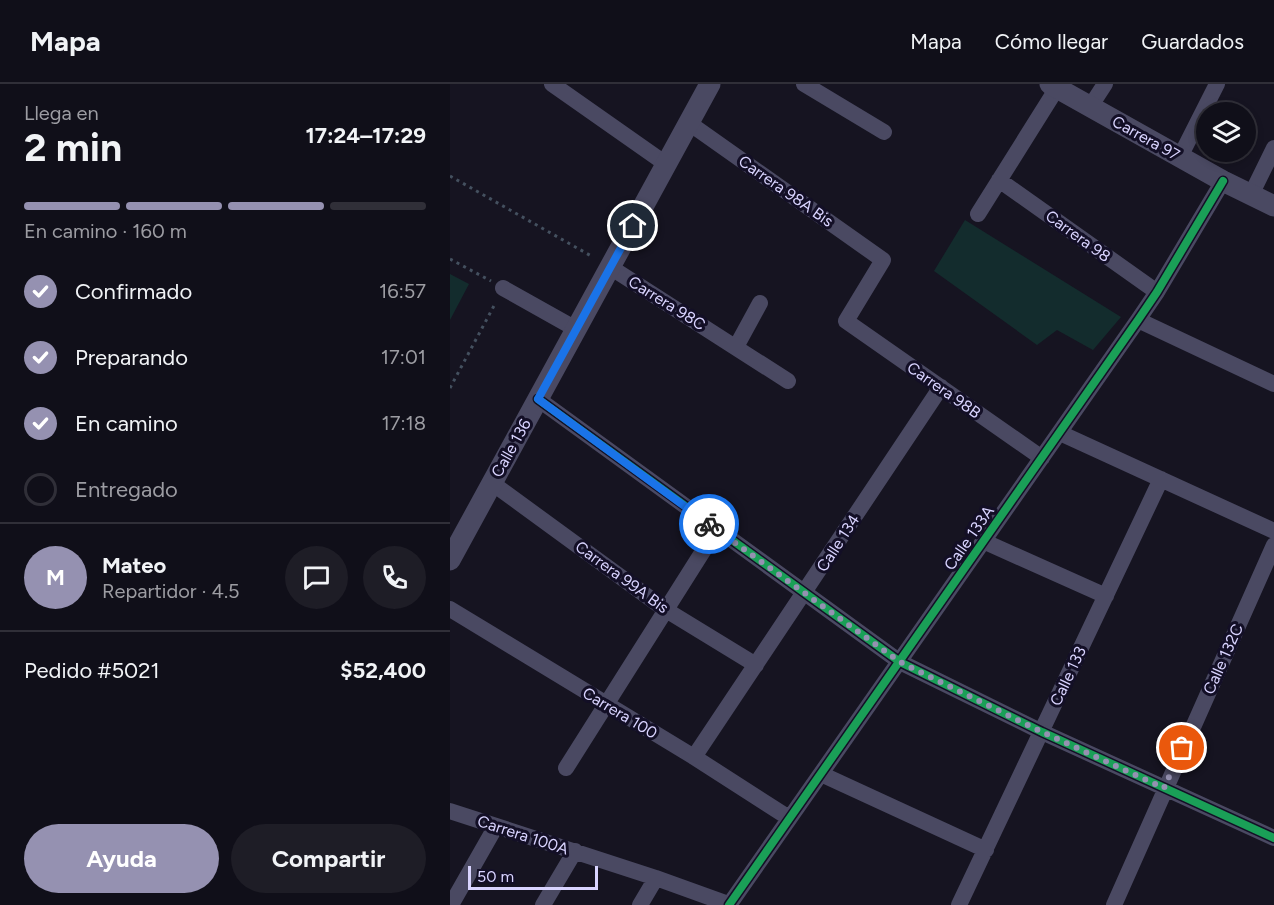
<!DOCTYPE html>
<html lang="es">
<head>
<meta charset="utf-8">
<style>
  :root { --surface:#100f19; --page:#1e1d26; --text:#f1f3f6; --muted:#9c9ca2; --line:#302f38; --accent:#9591b1 }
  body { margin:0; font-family:Figtree,sans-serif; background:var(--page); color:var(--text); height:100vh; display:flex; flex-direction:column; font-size:22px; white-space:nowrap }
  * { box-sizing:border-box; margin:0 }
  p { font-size:20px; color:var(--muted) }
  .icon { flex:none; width:33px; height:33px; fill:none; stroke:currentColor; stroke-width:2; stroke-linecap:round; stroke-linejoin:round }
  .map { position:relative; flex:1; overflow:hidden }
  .sheet { display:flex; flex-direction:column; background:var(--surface); width:450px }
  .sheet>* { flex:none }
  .controls { position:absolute; left:746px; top:18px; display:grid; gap:12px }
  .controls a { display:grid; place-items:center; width:60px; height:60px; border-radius:50%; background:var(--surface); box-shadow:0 3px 9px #0003,0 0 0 2px var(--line); font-size:30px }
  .scale { position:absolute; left:18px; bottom:15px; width:130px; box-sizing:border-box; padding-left:6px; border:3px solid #d9d4ff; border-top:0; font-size:16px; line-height:21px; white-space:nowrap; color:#d9d4ff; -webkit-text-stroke:4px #130f26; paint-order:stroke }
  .pin { position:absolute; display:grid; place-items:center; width:51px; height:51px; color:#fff; margin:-26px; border:3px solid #fff; border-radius:50%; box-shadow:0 2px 6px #0007 }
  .courier { position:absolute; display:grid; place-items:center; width:60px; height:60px; margin:-30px; border:4px solid #1a73e8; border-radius:50%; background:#fff; color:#222; box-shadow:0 2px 8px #0007 }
  .overview em { font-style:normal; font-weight:700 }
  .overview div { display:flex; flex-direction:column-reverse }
  .overview { display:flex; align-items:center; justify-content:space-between; height:102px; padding:0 24px }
  h1 { font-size:39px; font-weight:700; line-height:45px }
  .bar { display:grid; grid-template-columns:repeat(4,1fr); gap:9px 6px; align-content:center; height:72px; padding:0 24px }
  .bar i { height:8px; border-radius:4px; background:var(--line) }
  .bar .current { background:var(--accent) }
  .bar p { grid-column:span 4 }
  .line { display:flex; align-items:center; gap:15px; padding:0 24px; border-top:2px solid var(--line) }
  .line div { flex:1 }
  .round { display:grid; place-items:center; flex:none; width:63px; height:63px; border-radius:32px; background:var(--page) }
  ol { padding:0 24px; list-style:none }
  li { display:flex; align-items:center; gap:18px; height:66px }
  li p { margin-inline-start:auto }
  li .icon { padding:6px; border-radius:50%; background:var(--accent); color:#fff; stroke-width:4 }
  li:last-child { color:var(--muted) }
  li i { width:33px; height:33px; border:3px solid var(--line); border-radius:50% }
  .action { display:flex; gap:12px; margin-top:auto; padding:12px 24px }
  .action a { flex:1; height:69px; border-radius:36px; background:var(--accent); color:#fff; font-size:24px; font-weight:700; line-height:69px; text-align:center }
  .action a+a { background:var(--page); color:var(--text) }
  header { display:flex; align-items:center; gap:36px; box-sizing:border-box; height:84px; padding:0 30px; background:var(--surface); border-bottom:2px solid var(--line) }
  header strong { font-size:28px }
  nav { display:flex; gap:33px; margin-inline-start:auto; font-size:21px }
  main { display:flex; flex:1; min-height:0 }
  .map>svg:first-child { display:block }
  .green { fill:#132c2d }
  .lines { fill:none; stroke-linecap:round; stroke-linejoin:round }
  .path { stroke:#44505f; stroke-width:3; stroke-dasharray:3 4.5; stroke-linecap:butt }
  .minor { stroke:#4a4962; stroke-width:16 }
  .tertiary { stroke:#4a4962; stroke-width:21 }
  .cycleway-casing { stroke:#130f26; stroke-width:11 }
  .cycleway { stroke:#1a9f57; stroke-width:8 }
  .done { stroke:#9591b1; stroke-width:6; stroke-dasharray:0 10.8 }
  .route { stroke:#1a73e8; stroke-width:8 }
  .labels { text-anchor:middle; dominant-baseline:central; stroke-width:6; stroke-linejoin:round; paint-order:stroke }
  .street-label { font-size:16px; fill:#d9d4ff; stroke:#130f26 }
</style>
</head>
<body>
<header>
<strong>Mapa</strong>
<nav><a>Mapa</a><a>Cómo llegar</a><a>Guardados</a></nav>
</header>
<main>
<section class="sheet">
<div class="overview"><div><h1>2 min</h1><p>Llega en</p></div><em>17:24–17:29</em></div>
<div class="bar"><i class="current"></i><i class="current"></i><i class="current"></i><i></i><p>En camino · 160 m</p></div>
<ol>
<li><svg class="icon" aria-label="check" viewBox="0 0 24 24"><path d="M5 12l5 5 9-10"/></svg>Confirmado<p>16:57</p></li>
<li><svg class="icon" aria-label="check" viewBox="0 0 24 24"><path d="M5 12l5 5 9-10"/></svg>Preparando<p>17:01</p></li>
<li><svg class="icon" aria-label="check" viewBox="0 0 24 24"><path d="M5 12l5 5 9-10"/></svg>En camino<p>17:18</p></li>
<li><i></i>Entregado</li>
</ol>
<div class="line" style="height:108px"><b class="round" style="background:var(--accent);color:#fff">M</b><div><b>Mateo</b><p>Repartidor · 4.5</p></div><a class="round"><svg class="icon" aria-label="chat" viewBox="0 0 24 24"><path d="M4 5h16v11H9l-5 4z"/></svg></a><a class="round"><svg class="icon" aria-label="phone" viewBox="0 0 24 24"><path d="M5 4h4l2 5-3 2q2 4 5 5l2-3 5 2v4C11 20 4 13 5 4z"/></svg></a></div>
<div class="line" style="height:78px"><div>Pedido #5021</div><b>$52,400</b></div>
<div class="action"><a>Ayuda</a><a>Compartir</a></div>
</section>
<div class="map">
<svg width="824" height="821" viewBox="0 0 824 821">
  <rect width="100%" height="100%" fill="#161421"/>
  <path class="green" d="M515 136 671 233 643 266 607 246 587 261 484 187Z
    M0 190 19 200 0 236Z"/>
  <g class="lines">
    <path class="path" d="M0 92 143 173
      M0 175 41 197
      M0 304 46 218"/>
    <path class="minor" d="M102 0 216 80
      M354 0 434 48
      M640 23 655 0
      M239 39 433 176 396 237 592 374
      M730 73 767 0
      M549 96 707 208
      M801 111 824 64
      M528 130 607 4
      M160 183 338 297
      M53 204 126 245
      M688 236 824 300
      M286 263 310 219
      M88 315 450 578 592 648 824 754
      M610 349 824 447
      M42 399 216 526 306 581
      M533 457 656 512
      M0 525 244 673 339 734
      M244 673 491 303
      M116 684 267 445
      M371 690 536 766
      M0 727 206 794 281 821
      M1 821 46 742
      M93 821 125 767
      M190 821 206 794
      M279 821 688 236 707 208 773 97
      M509 821 711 395
      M664 821 824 461"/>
    <path class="tertiary" d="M600 0 773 97 824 122
      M0 476 260 0"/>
    <defs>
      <path id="cycleway" d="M88 315 450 578 592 648 824 754
        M279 821 688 236 707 208 773 97"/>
    </defs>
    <use href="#cycleway" class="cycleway-casing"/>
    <use href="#cycleway" class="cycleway"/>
  </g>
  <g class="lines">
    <path class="done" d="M259 440 450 578 592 648 714 704 732 664"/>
    <path class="route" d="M183 142 88 315 259 440"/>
  </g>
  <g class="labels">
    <g class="street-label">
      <text transform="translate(696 54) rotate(29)">Carrera 97</text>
      <text transform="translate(336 107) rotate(35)">Carrera 98A Bis</text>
      <text transform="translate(628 152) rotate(36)">Carrera 98</text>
      <text transform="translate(217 219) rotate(32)">Carrera 98C</text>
      <text transform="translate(494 306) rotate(35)">Carrera 98B</text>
      <text transform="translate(61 364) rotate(-61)">Calle 136</text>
      <text transform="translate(519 454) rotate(-55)">Calle 133A</text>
      <text transform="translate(388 459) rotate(-57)">Calle 134</text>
      <text transform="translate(172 493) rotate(36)">Carrera 99A Bis</text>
      <text transform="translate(773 575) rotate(-66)">Calle 132C</text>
      <text transform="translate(618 592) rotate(-65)">Calle 133</text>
      <text transform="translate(170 629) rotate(31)">Carrera 100</text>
      <text transform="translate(73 751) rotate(18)">Carrera 100A</text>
    </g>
  </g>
</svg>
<div class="controls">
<a><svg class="icon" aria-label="layers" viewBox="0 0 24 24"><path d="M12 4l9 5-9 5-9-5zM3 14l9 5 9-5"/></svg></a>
</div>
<div class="scale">50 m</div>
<div class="pin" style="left:732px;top:664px;background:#ea580c"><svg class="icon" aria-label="bag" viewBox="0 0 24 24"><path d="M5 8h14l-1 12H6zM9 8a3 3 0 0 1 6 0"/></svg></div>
<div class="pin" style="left:183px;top:142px;background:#1f2937"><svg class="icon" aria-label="home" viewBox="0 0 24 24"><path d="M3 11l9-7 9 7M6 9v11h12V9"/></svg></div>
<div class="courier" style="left:259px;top:440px"><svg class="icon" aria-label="bike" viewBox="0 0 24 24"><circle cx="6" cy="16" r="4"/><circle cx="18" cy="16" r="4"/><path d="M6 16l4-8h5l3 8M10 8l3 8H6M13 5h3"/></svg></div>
</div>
</main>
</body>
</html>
